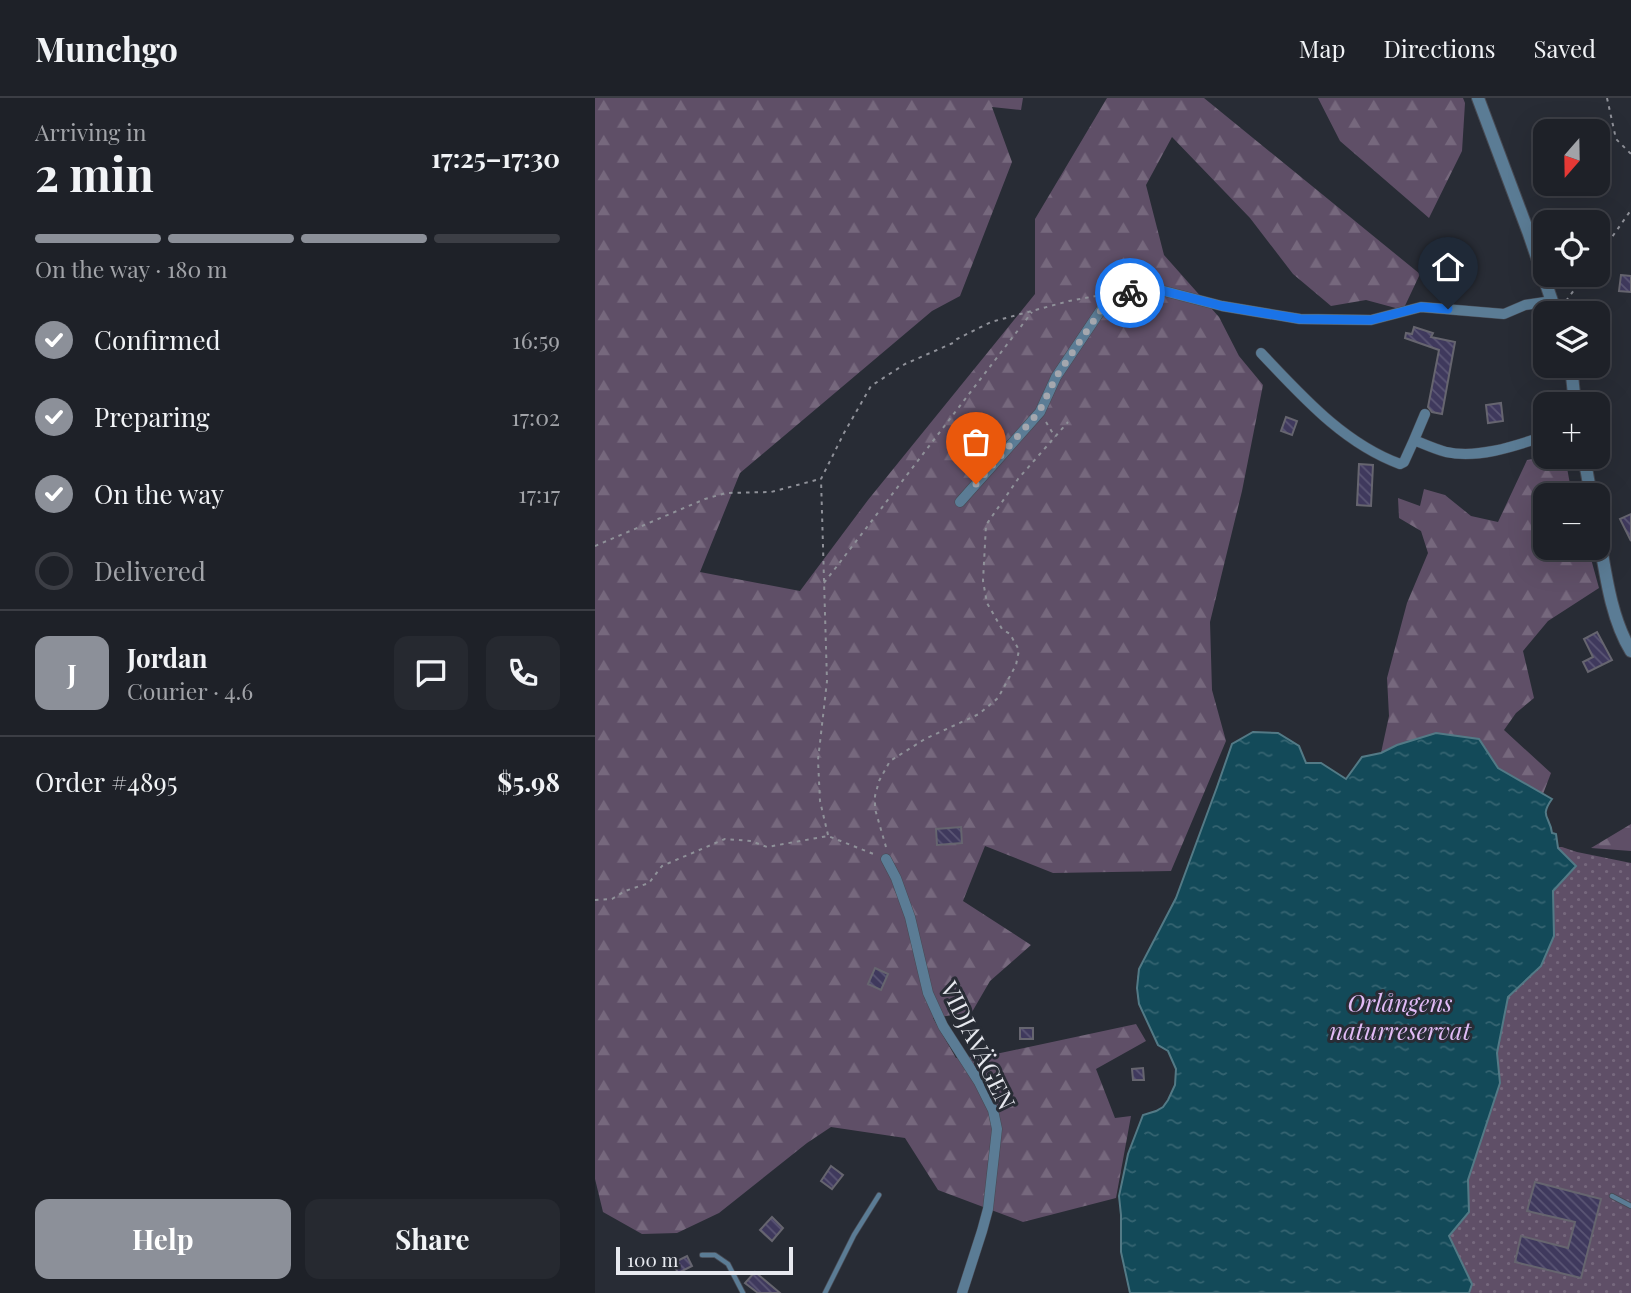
<!DOCTYPE html>
<html lang="en">
<head>
<meta charset="utf-8">
<style>
  :root { --surface:#1e2128; --page:#262930; --text:#f1f3f6; --muted:#a1a3a8; --line:#3c3e45; --accent:#8c9099 }
  body { margin:0; font-family:"Playfair Display",serif; background:var(--page); color:var(--text); height:100vh; display:flex; flex-direction:column; font-size:26px; white-space:nowrap }
  * { box-sizing:border-box; margin:0 }
  p { font-size:23px; color:var(--muted) }
  .icon { flex:none; width:38px; height:38px; fill:none; stroke:currentColor; stroke-width:2; stroke-linecap:round; stroke-linejoin:round }
  .map { position:relative; flex:1; overflow:hidden }
  .drawer { display:flex; flex-direction:column; background:var(--surface); width:595px }
  .drawer>* { flex:none }
  .needle { width:46px; rotate:200deg }
  .controls { position:absolute; left:938px; top:21px; display:grid; gap:14px }
  .controls a { display:grid; place-items:center; width:77px; height:77px; border-radius:14px; background:var(--surface); box-shadow:0 7px 28px #0002,0 0 0 2px var(--line); font-size:35px }
  .scale { position:absolute; left:21px; bottom:18px; width:177px; box-sizing:border-box; padding-left:7px; border:4px solid #e7e9ef; border-top:0; font-size:19px; line-height:24px; white-space:nowrap; color:#e7e9ef; -webkit-text-stroke:5px #282c35; paint-order:stroke }
  .pin { position:absolute; display:grid; place-items:center; width:60px; height:60px; color:#fff; margin:-72px -30px; border-radius:50% 50% 50% 0; rotate:-45deg; box-shadow:0 0 7px #0007 }
  .pin .icon { rotate:45deg }
  .courier { position:absolute; display:grid; place-items:center; width:70px; height:70px; margin:-35px; border:5px solid #1a73e8; border-radius:50%; background:#fff; color:#222; box-shadow:0 2px 9px #0007 }
  .overview em { font-style:normal; font-weight:700 }
  .overview div { display:flex; flex-direction:column-reverse }
  .overview { display:flex; align-items:center; justify-content:space-between; height:119px; padding:0 35px }
  h1 { font-size:46px; font-weight:700; line-height:52px }
  .bar { display:grid; grid-template-columns:repeat(4,1fr); gap:10px 7px; align-content:center; height:84px; padding:0 35px }
  .bar i { height:9px; border-radius:5px; background:var(--line) }
  .bar .selected { background:var(--accent) }
  .bar p { grid-column:span 4 }
  .line { display:flex; align-items:center; gap:18px; padding:0 35px; border-top:2px solid var(--line) }
  .line div { flex:1 }
  .round { display:grid; place-items:center; flex:none; width:74px; height:74px; border-radius:14px; background:var(--page) }
  ol { padding:0 35px; list-style:none }
  li { display:flex; align-items:center; gap:21px; height:77px }
  li p { margin-inline-start:auto }
  li .icon { padding:7px; border-radius:50%; background:var(--accent); color:#fff; stroke-width:4 }
  li:last-child { color:var(--muted) }
  li i { width:38px; height:38px; border:4px solid var(--line); border-radius:50% }
  .action { display:flex; gap:14px; margin-top:auto; padding:14px 35px }
  .action a { flex:1; height:80px; border-radius:14px; background:var(--accent); color:#fff; font-size:28px; font-weight:700; line-height:80px; text-align:center }
  .action a+a { background:var(--page); color:var(--text) }
  header { display:flex; align-items:center; gap:42px; box-sizing:border-box; height:98px; padding:0 35px; background:var(--surface); border-bottom:2px solid var(--line) }
  header strong { font-size:33px }
  nav { display:flex; gap:38px; margin-inline-start:auto; font-size:24px }
  main { display:flex; flex:1; min-height:0 }
  .map>svg:first-child { display:block }
  .forest { fill:url(#forest-firs) }
  .park { fill:url(#park-dots) }
  .water { fill:url(#water-ripples); stroke:#537a86; stroke-width:2 }
  .building { fill:url(#building-back-hatch); stroke:#66656f; stroke-width:2 }
  .lines { fill:none; stroke-linecap:round; stroke-linejoin:round }
  .service-casing { stroke:#474a53; stroke-width:6 }
  .minor-casing { stroke:#474a53; stroke-width:11 }
  .tertiary-casing { stroke:#474a53; stroke-width:14 }
  .path { stroke:#8f9199; stroke-width:2; stroke-dasharray:3.5 5; stroke-linecap:butt }
  .service { stroke:#5b7c95; stroke-width:4.5 }
  .minor { stroke:#5b7c95; stroke-width:10 }
  .tertiary { stroke:#5b7c95; stroke-width:12 }
  .done { stroke:#a4a7ae; stroke-width:7; stroke-dasharray:0 12.6 }
  .route { stroke:#1a73e8; stroke-width:9 }
  .labels { text-anchor:middle; dominant-baseline:central; stroke-width:6; stroke-linejoin:round; paint-order:stroke }
  .park-label { font-size:24px; font-style:italic; fill:#e1bbf6; stroke:#282c35 }
  .street-label { font-size:24px; fill:#e7e9ef; stroke:#282c35 }
</style>
</head>
<body>
<header>
<strong>Munchgo</strong>
<nav><a>Map</a><a>Directions</a><a>Saved</a></nav>
</header>
<main>
<section class="drawer">
<div class="overview"><div><h1>2 min</h1><p>Arriving in</p></div><em>17:25–17:30</em></div>
<div class="bar"><i class="selected"></i><i class="selected"></i><i class="selected"></i><i></i><p>On the way · 180 m</p></div>
<ol>
<li><svg class="icon" aria-label="check" viewBox="0 0 24 24"><path d="M5 12l5 5 9-10"/></svg>Confirmed<p>16:59</p></li>
<li><svg class="icon" aria-label="check" viewBox="0 0 24 24"><path d="M5 12l5 5 9-10"/></svg>Preparing<p>17:02</p></li>
<li><svg class="icon" aria-label="check" viewBox="0 0 24 24"><path d="M5 12l5 5 9-10"/></svg>On the way<p>17:17</p></li>
<li><i></i>Delivered</li>
</ol>
<div class="line" style="height:126px"><b class="round" style="background:var(--accent);color:#fff">J</b><div><b>Jordan</b><p>Courier · 4.6</p></div><a class="round"><svg class="icon" aria-label="chat" viewBox="0 0 24 24"><path d="M4 5h16v11H9l-5 4z"/></svg></a><a class="round"><svg class="icon" aria-label="phone" viewBox="0 0 24 24"><path d="M5 4h4l2 5-3 2q2 4 5 5l2-3 5 2v4C11 20 4 13 5 4z"/></svg></a></div>
<div class="line" style="height:91px"><div>Order #4895</div><b>$5.98</b></div>
<div class="action"><a>Help</a><a>Share</a></div>
</section>
<div class="map">
<svg width="1036" height="1195" viewBox="0 0 1036 1195">
  <defs>
    <pattern id="forest-firs" width="22" height="20" patternUnits="userSpaceOnUse" patternTransform="scale(1.75)"><rect width="22" height="20" fill="#5f4f67"/><path d="M5 1l3.5 6h-7zM16 11l3.5 6h-7z" fill="#76687d"/></pattern>
    <pattern id="park-dots" width="8" height="8" patternUnits="userSpaceOnUse" patternTransform="scale(1.75)"><rect width="8" height="8" fill="#5f4f67"/><path d="M2 2h.1M6 6h.1" fill="none" stroke="#76687d" stroke-width="1.8" stroke-linecap="round"/></pattern>
    <pattern id="water-ripples" width="26" height="14" patternUnits="userSpaceOnUse" patternTransform="scale(1.75)"><rect width="26" height="14" fill="#134a59"/><path d="M2 4q2-2 4 0t4 0M15 11q2-2 4 0t4 0" fill="none" stroke="#356471"/></pattern>
    <pattern id="building-back-hatch" width="6" height="6" patternUnits="userSpaceOnUse" patternTransform="scale(1.75)"><rect width="6" height="6" fill="#3f395d"/><path d="M-1 5l2 2M0 0l6 6M5-1l2 2" fill="none" stroke="#5b5675"/></pattern>
  </defs>
  <rect width="100%" height="100%" fill="#282c35"/>
  <path class="forest" d="M0 0H428L426 12 397 9 417 64 365 198 337 213 145 375 105 474 205 493 273 402 440 196V121L512 0H609L825 176 808 212 771 202 736 208 698 176 655 120 577 39 551 87 569 157 624 219 644 258 668 287 647 393 615 524 617 592 631 643 576 773 458 775 390 748 368 803 436 847 395 883 377 914 338 920 361 960 396 957 541 926 551 943 501 971 520 1020 536 1018 521 1100 428 1124 343 1092 310 1040 236 1029 212 1045 124 1115 82 1135 47 1136 8 1114 0 1081Z
    M723 0H868L870 5 867 53 834 120 745 43Z
    M952 359H970L977 397H950V450H993L1004 490 953 523 928 553 939 600 921 615 909 632 956 675 948 696 903 670 884 641 841 635 786 655 794 618 792 580 812 505 833 455 826 433 804 420 803 400 825 408 829 391 850 397 876 418 903 424 932 362Z
    M1036 726V753L996 750Z"/>
  <path class="park" d="M658 634 683 635 704 648 711 665H726L751 681 767 659 786 655 802 647 841 635 884 641 903 670 957 701C944 719 955 718 957 735L961 736 963 749H967L982 754 1036 765V1195H535L526 1154V1117L524 1100 533 1056 548 1017 561 1013 568 1009 573 1002 580 987 581 971 573 953 563 947 544 906 542 898V882L544 871 581 800 622 689 637 646Z"/>
  <path class="water" d="M658 634 683 635 704 648 711 665H726L751 681 767 659 786 655 802 647 841 635 884 641 903 670 957 701C944 719 955 718 957 735L961 736 963 750 981 768 958 793 959 838 946 868 913 899 902 955 905 985 873 1082 874 1114 854 1138 877 1186 874 1195H535L526 1154V1117L524 1098 533 1056 548 1017 561 1013 568 1009 573 1002 580 987 581 971 573 953 563 947 544 906 542 890 544 871 581 800 622 689 637 646Z"/>
  <path class="building" d="M1026 177 1036 178V194L1024 193Z
    M819 229 838 235 836 239 860 244 847 316 837 314 833 309 844 252 810 240 811 235 817 236Z
    M906 305 908 323 893 325 891 307Z
    M691 319 702 323 697 337 686 333Z
    M764 366 778 367 776 408 762 407Z
    M1036 416V443L1025 421Z
    M1002 534 1017 562 993 574 988 564 998 559 989 541Z
    M366 729 367 745 342 747 341 731Z
    M280 870 293 876 286 892 273 886Z
    M425 930H438V941H425Z
    M548 970 549 982H538L537 971Z
    M236 1068 248 1077 237 1091 226 1083Z
    M940 1084 1006 1101 986 1180 920 1164 926 1138 973 1150 980 1124 932 1113Z
    M177 1119 188 1130 177 1143 165 1132Z
    M92 1158 97 1168 83 1175 78 1165Z
    M160 1174 185 1195H163L150 1185Z"/>
  <g class="lines">
    <defs>
      <path id="service" d="M1017 1098 1036 1108
        M107 1157H120L133 1166 148 1195
        M230 1195 259 1137 284 1097"/>
      <path id="minor" d="M666 255C707 298 748 345 805 366L809 364 819 342C829 346 840 351 851 354 883 361 920 348 950 338
        M819 342 830 316
        M365 404 445 314 461 279 516 197 565 192 627 208 705 221 776 222 826 209 909 216 930 207 957 203
        M291 761 301 780 315 819 333 895 348 928 384 984 398 1012 402 1031 393 1111 387 1133 367 1195"/>
      <path id="tertiary" d="M883 0 934 136 961 215
        M976 268 980 306
        M989 359 996 397
        M1003 432C1010 471 1015 519 1036 553"/>
    </defs>
    <use href="#service" class="service-casing"/>
    <use href="#minor" class="minor-casing"/>
    <use href="#tertiary" class="tertiary-casing"/>
    <path class="path" d="M1012 0 1021 41 1036 56
      M1003 159 1036 112
      M971 203 990 177
      M451 324 460 339
      M0 448 110 401 131 395 176 394 225 381
      M229 485 437 214
      M233 737 225 703 223 662 232 583 226 381 249 335 276 288 310 266 358 245 362 241 396 224 474 203 501 198
      M291 749 280 711V698L284 683 295 663 330 641 384 616 403 600 421 567 424 552 415 536 407 531 392 505 388 483 391 427 423 381 473 324
      M0 802 17 801 30 793 54 785 67 768 130 741 156 743 172 749 233 738 281 757"/>
    <use href="#service" class="service"/>
    <use href="#minor" class="minor"/>
    <use href="#tertiary" class="tertiary"/>
  </g>
  <g class="lines">
    <path class="done" d="M381 386 444 314 461 279 516 197 535 195"/>
    <path class="route" d="M535 195 565 192 627 208 705 221 776 222 826 209 853 211"/>
  </g>
  <g class="labels">
    <g class="park-label">
      <text x="805" y="904">Orlångens<tspan x="805" dy="28">naturreservat</tspan></text>
    </g>
    <g class="street-label">
      <text transform="translate(384 947) rotate(64)">VIDJAVÄGEN</text>
    </g>
  </g>
</svg>
<div class="controls">
<a><svg class="needle" viewBox="-14 -14 28 28"><path d="M0-13l5 13h-10z" fill="#e53935"/><path d="M0 13l5-13h-10z" fill="#a1a3a8"/></svg></a>
<a><svg class="icon" aria-label="locate" viewBox="0 0 24 24"><circle cx="12" cy="12" r="6"/><path d="M12 2v4M12 18v4M2 12h4M18 12h4"/></svg></a>
<a><svg class="icon" aria-label="layers" viewBox="0 0 24 24"><path d="M12 4l9 5-9 5-9-5zM3 14l9 5 9-5"/></svg></a>
<a>+</a>
<a>−</a>
</div>
<div class="scale">100 m</div>
<div class="pin" style="left:381px;top:386px;background:#ea580c"><svg class="icon" aria-label="bag" viewBox="0 0 24 24"><path d="M5 8h14l-1 12H6zM9 8a3 3 0 0 1 6 0"/></svg></div>
<div class="pin" style="left:853px;top:211px;background:#1f2937"><svg class="icon" aria-label="home" viewBox="0 0 24 24"><path d="M3 11l9-7 9 7M6 9v11h12V9"/></svg></div>
<div class="courier" style="left:535px;top:195px"><svg class="icon" aria-label="bike" viewBox="0 0 24 24"><circle cx="6" cy="16" r="4"/><circle cx="18" cy="16" r="4"/><path d="M6 16l4-8h5l3 8M10 8l3 8H6M13 5h3"/></svg></div>
</div>
</main>
</body>
</html>
